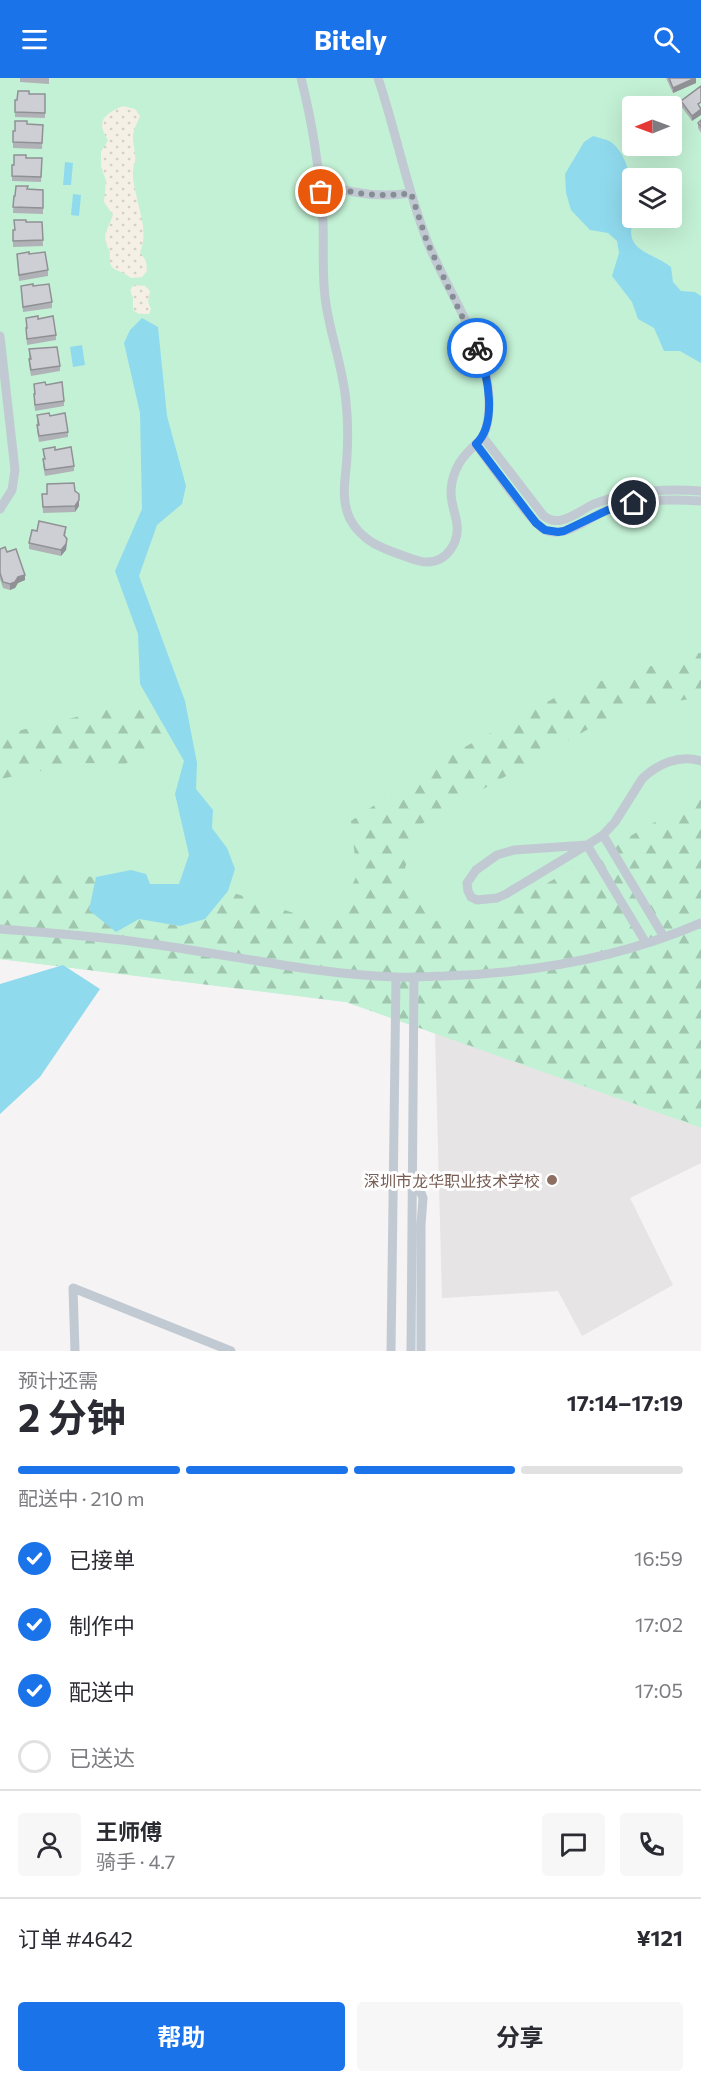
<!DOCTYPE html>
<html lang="zh">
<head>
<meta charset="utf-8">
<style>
  :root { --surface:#fff; --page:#f7f7f7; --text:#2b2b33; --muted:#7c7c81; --line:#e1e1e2; --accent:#1a73e8 }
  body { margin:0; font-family:Commissioner,"Noto Sans SC",sans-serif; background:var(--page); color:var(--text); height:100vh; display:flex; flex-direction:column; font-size:22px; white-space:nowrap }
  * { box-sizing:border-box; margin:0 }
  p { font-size:20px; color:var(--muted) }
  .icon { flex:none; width:33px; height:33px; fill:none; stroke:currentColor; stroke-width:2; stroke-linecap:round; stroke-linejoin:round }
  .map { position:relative; height:1273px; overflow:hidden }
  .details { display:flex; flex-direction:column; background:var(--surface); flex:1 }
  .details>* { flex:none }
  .needle { width:39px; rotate:269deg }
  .tools { position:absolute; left:622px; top:18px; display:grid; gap:12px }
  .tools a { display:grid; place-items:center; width:60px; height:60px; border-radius:6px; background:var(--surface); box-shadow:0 6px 24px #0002; font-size:30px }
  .pin { position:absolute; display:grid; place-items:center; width:51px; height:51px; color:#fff; margin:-26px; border:3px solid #fff; border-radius:50%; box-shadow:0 2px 6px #0007 }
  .courier { position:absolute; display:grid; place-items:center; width:60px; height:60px; margin:-30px; border:4px solid #1a73e8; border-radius:50%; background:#fff; color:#222; box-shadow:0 2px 8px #0007 }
  .overview em { font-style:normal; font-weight:700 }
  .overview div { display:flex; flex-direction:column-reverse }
  .overview { display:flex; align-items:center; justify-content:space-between; height:102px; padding:0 18px }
  h1 { font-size:39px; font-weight:700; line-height:45px }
  .bar { display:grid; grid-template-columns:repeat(4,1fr); gap:9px 6px; align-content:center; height:72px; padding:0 18px }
  .bar i { height:8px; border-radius:4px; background:var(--line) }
  .bar .active { background:var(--accent) }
  .bar p { grid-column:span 4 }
  .line { display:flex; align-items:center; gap:15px; padding:0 18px; border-top:2px solid var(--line) }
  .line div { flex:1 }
  .round { display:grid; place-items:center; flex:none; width:63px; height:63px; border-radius:6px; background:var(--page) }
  ol { padding:0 18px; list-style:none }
  li { display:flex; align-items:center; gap:18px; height:66px }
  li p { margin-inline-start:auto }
  li .icon { padding:6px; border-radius:50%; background:var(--accent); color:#fff; stroke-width:4 }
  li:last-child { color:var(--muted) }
  li i { width:33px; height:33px; border:3px solid var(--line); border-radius:50% }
  .button { display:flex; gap:12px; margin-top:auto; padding:12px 18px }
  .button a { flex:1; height:69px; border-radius:6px; background:var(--accent); color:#fff; font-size:24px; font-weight:700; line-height:69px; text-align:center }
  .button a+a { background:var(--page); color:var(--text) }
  header { display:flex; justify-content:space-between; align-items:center; height:78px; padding:0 18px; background:var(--accent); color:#fff; font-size:27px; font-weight:700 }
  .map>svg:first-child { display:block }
  .education { fill:#e6e4e5 }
  .grass { fill:#c3f1d5; fill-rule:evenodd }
  .forest { fill:url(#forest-firs) }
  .sand { fill:url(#sand-dots) }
  .water { fill:#90daee }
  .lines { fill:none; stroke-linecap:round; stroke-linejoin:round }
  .street { stroke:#c1cad2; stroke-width:9 }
  .wall { fill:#b0b2b7 }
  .shaded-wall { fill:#909195 }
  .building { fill:#cdcfd5; stroke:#909195; stroke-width:1.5 }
  .done { stroke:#868d94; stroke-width:6; stroke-dasharray:0 10.8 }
  .route { stroke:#1a73e8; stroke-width:8 }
  .education-dot { fill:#8d6e63; stroke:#fff; stroke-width:2 }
  .labels { text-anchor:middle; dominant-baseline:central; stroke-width:6; stroke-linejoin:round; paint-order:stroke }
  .education-label { font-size:16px; fill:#785e54; stroke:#fff; text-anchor:end }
</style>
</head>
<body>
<header><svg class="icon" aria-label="menu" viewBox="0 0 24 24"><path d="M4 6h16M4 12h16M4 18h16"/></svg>Bitely<svg class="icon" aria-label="search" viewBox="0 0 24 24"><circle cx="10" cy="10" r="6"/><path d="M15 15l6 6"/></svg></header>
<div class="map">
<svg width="701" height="1273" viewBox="0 0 701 1273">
  <defs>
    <pattern id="forest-firs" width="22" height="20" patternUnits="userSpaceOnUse" patternTransform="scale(1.5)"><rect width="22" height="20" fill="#c3f1d5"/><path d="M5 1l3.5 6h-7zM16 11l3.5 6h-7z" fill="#a0c6b0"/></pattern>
    <pattern id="sand-dots" width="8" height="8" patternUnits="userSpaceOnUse" patternTransform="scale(1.5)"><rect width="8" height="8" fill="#f5f0e5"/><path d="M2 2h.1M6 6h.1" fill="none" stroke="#d4d0c7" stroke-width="1.8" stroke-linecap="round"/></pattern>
  </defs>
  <rect width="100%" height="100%" fill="#f5f3f3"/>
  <path class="education" d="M435 955 701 1050V1085L630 1120 673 1207 582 1258 558 1213 442 1220Z"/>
  <path class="grass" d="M0 0H701V1050L346 924 0 881ZM633 28H672V68H633ZM633 100H672V140H633Z"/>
  <path class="forest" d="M695 575H701V624L689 621 620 633 420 747 405 790 435 843 491 837 701 718V1049L346 924 0 881V794L96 799 89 832 180 848 205 841 228 813 332 848 357 797 351 743 441 682 567 613Z
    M149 622 171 661 125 686 80 685 0 701V657Z"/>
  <path class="sand" d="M123 28 135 31 140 38C130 60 133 56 135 78 136 83 134 88 133 92 132 102 136 115 138 125 142 141 147 159 140 174L146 183 147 193 142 199 131 200C117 188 108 197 110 173 100 158 108 152 113 137L104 124 106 103 101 88V74L108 62C95 42 105 36 123 28Z
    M134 207 145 208 150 213 148 224 151 231 149 236H139L133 232V220L130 212Z"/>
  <path class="water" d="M593 58C599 60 606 61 611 64 632 81 633 114 633 140H635C620 172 652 174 671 189L673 204 681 213 695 214 701 218V285L680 273H664L654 250 638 241 632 224 612 198 619 175 617 163 608 155 590 152 571 132 566 115 565 96 584 64Z
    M65 84 73 85 71 107H63Z
    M73 116 81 117 79 138 71 137Z
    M142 240 158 249 167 338 186 408 182 426 157 447 139 498 185 623 197 685 196 711 213 732 212 750 227 770 235 791 228 813 205 841 180 848 139 841 116 854 89 832 96 799 131 792 146 796 150 806H179L189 777 175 716 184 683 140 606 138 556 115 493 142 431 140 335 124 265 130 252Z
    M82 267 85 287 73 289 70 269Z
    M63 887 100 911 40 999 0 1036V906Z"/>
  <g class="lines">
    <path class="street" d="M301 0C313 47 320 95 323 144 324 169 322 194 325 219 329 254 343 288 346 324 348 342 348 360 347 378 346 400 340 420 350 441 362 464 384 471 407 479 413 481 420 484 427 484 447 484 459 464 457 447 456 436 451 426 451 415 451 399 458 383 470 372 474 367 482 362 484 356 488 347 489 334 489 324 490 270 445 211 426 160 406 108 396 53 378 0
      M319 104C350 116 379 120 411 115
      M0 258 15 392 12 412 0 431
      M483 359 543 437C559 452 578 433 594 426 629 412 664 410 701 413
      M476 366C488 382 531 445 545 452 565 461 588 440 605 433 636 421 668 421 701 423
      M603 757 664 859
      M587 767 514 772 497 777 476 792 467 805 468 813 471 819 477 822 497 820 506 816 587 767 603 757 615 744 642 701C657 686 680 676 701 683
      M587 767 646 865
      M0 851C48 855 96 858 144 865 228 876 311 896 395 899 412 900 429 898 445 898 533 895 620 880 701 845
      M414 1097 423 1120 421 1147V1273
      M75 1273 73 1210 231 1273
      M391 1273 396 899
      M411 1273 414 899"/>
  </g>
  <path class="wall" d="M20 0H49V6L20 4Z
    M666 0H696V5L673 15Z
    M701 8 692 43 681 28V23Z
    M29 16H45V40L15 39V22H17Z
    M701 42V55L698 50V45Z
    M27 46 43 47 42 71 13 70V53H15Z
    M26 80H42L41 104 12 103V87H14Z
    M27 111 43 112V136L13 135 14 118H15Z
    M26 144H42L43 168 13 169V152Z
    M17 176H29L48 192V198L19 203Z
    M21 208H33L52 224V230L23 234Z
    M26 240 38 241 56 257V262L27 267 26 256Z
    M29 271 60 288V293L31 298 29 287Z
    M34 306 46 307 64 323V328L35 333 34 322Z
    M37 337 50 338 68 354V359L39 364 37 353Z
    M43 371 55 372 74 388V393L45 398 43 387V381H44Z
    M75 413 79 428 75 434 43 435 42 416Z
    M37 453 66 454 65 458 67 467 66 472 61 478 29 471V465Z
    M0 471 7 474 25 502 18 505 15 510 10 512 3 510 0 501Z"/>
  <path class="shaded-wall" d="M696 0V5L673 15V10Z
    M701 31V37L692 43V38Z
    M79 422V428L75 434V428Z
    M67 461 66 472 61 478V472Z
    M25 497V502L18 505 15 510 10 512V506L18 499Z"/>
  <path class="building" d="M669 0H695L673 10Z
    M701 8V24L698 26 701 31 692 38 681 23Z
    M18 13H29V16H45V35L15 34V22H17Z
    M701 42V49L698 45Z
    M15 43H27V46L43 47 42 65 13 64V53H15Z
    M14 77H26V80H42L41 99 12 98V87H14Z
    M16 108H28L27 111 43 112V130L13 129 14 118H15Z
    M14 142H26V144H42L43 162 13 163V152H15Z
    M29 174V176L45 174 48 192 19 197 17 176Z
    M33 206V208L49 206 52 224 23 229 21 208Z
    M38 238V241L53 238 56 257 27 261 26 250H27L26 240Z
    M57 269 60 288 31 292 29 281H31L29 271Z
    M45 304 46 307 62 304 64 323 35 327 34 316H35L34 306Z
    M49 335 50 338 65 335 68 354 39 358 37 347H39L37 337Z
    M55 369V372L71 369 74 388 45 392 43 381H45L43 371Z
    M74 405 75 413 79 416V422L75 428 43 429 42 416H47V406Z
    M39 443 66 449 64 457 67 461 66 466 61 472 29 465 32 452 37 453Z
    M5 469 7 474 16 471 25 497 18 499 15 504 10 506 3 504 0 495V471Z"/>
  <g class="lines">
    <path class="done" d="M321 114 319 104C350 116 379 120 411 115L427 164 477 270"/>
    <path class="route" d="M477 270C488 296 498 345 476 366L536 445 545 452 558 454 564 453 608 432 634 425"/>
  </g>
  <circle class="education-dot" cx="552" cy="1102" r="6"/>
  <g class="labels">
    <g class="education-label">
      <text x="540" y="1102">深圳市龙华职业技术学校</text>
    </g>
  </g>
</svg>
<div class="tools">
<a><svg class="needle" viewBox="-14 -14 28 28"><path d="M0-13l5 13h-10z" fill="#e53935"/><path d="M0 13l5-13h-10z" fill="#7c7c81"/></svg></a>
<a><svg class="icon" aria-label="layers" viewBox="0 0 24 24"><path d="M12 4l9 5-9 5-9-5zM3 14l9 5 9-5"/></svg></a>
</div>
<div class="pin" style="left:321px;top:114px;background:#ea580c"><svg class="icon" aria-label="bag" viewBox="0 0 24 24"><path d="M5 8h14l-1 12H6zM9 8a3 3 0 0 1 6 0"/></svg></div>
<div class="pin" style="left:634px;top:425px;background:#1f2937"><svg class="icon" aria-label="home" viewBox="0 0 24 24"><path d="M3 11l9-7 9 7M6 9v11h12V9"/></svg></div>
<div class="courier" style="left:477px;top:270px"><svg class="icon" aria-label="bike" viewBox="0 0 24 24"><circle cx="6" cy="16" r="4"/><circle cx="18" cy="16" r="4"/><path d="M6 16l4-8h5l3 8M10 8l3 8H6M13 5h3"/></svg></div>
</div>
<section class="details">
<div class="overview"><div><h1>2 分钟</h1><p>预计还需</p></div><em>17:14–17:19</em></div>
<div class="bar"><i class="active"></i><i class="active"></i><i class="active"></i><i></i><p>配送中 · 210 m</p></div>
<ol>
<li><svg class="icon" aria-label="check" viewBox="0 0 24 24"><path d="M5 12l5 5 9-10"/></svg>已接单<p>16:59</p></li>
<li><svg class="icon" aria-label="check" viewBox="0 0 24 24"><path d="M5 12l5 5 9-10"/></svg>制作中<p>17:02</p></li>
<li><svg class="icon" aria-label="check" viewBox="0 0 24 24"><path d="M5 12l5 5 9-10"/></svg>配送中<p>17:05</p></li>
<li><i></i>已送达</li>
</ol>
<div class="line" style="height:108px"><a class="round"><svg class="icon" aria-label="person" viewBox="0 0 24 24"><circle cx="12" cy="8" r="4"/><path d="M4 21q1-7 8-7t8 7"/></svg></a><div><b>王师傅</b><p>骑手 · 4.7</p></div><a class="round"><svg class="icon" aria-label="chat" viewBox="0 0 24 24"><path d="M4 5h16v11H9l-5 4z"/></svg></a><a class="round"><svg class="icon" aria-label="phone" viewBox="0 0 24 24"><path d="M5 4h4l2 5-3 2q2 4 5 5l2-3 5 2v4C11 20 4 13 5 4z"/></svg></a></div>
<div class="line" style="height:78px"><div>订单 #4642</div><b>¥121</b></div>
<div class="button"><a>帮助</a><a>分享</a></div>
</section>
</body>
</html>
